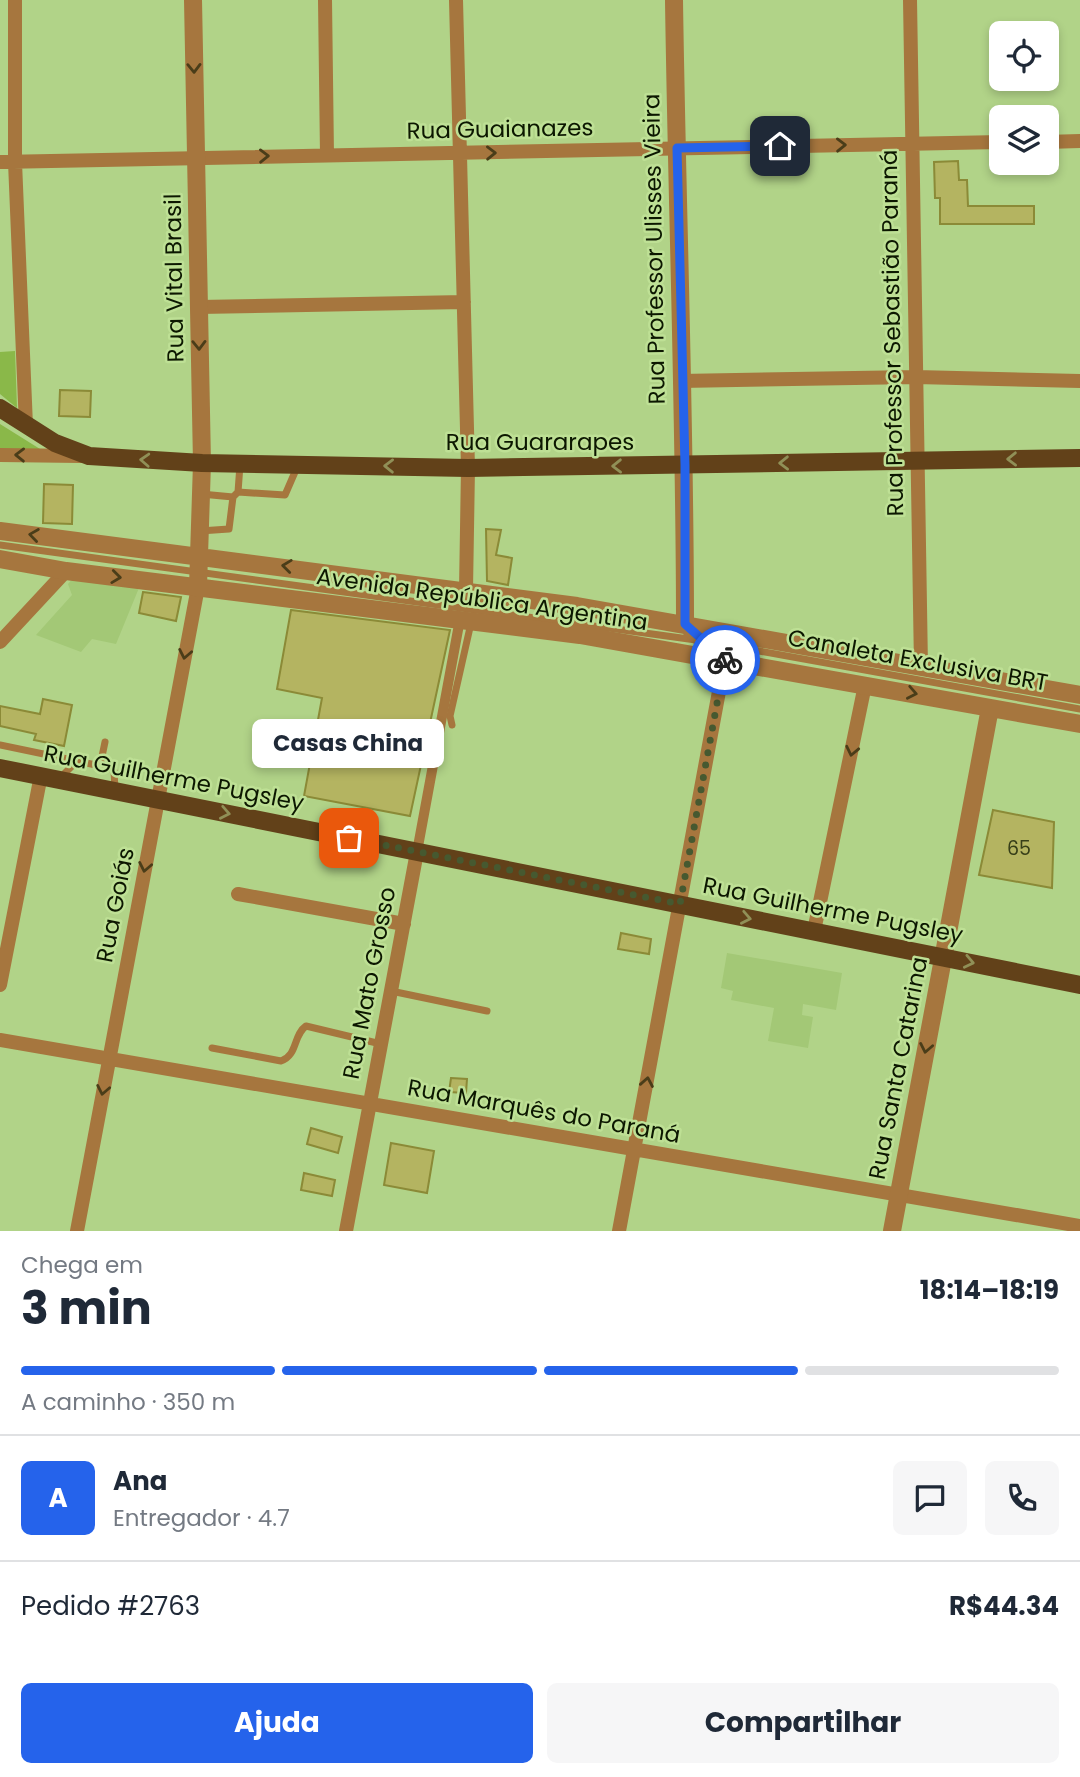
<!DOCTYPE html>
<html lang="pt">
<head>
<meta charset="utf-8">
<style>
  :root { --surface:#fff; --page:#f6f6f7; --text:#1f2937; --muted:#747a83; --line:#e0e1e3; --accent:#2563eb }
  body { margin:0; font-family:Poppins,sans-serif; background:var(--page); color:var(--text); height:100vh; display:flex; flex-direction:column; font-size:26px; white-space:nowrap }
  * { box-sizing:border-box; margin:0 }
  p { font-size:23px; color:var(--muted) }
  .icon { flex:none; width:38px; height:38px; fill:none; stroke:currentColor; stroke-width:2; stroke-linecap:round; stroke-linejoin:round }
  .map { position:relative; height:1231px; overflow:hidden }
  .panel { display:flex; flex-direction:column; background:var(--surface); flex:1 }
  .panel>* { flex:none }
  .buttons { position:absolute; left:989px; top:21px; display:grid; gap:14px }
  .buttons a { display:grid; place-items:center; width:70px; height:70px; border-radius:10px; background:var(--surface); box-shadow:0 4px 10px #0003; font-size:35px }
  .pin { position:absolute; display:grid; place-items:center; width:60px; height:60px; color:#fff; margin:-30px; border-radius:14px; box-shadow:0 4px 10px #0006 }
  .courier { position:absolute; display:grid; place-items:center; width:70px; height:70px; margin:-35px; border:5px solid #2563eb; border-radius:50%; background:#fff; color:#222; box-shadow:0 2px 9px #0007 }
  .bubble { position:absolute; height:49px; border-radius:10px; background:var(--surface); box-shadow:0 4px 10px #0003; font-size:23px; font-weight:700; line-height:49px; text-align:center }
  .headline em { font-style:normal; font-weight:700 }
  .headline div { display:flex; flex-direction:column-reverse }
  .headline { display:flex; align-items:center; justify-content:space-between; height:119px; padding:0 21px }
  h1 { font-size:46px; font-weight:700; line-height:52px }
  .bar { display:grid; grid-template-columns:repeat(4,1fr); gap:10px 7px; align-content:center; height:84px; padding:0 21px }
  .bar i { height:9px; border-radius:5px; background:var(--line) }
  .bar .active { background:var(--accent) }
  .bar p { grid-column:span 4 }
  .line { display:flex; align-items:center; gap:18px; padding:0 21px; border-top:2px solid var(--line) }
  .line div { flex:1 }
  .round { display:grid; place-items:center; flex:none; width:74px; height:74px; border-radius:10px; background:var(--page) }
  .button { display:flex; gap:14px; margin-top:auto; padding:14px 21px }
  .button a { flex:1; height:80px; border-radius:10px; background:var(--accent); color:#fff; font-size:28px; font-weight:700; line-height:80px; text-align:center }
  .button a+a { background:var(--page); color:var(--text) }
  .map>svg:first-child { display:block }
  .built { fill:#a3c876 }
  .green { fill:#8ab849 }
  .building { fill:#b4b461; stroke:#8b8a37; stroke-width:2 }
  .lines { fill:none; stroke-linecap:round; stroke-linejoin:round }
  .service { stroke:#a6763e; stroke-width:7 }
  .pedestrian { stroke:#a6763e; stroke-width:10 }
  .minor { stroke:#a6763e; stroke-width:14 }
  .tertiary { stroke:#a6763e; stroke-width:18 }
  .primary { stroke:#624119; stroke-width:18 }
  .oneway { stroke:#4a3d19 }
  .oneway2 { stroke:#909057 }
  .done { stroke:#465930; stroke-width:7; stroke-dasharray:0 12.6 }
  .route { stroke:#2563eb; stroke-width:9 }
  .labels { text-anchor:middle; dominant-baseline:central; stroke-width:5; stroke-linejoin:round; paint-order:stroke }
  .number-label { font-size:19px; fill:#363e18 }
  .street-label { font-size:23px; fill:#0c1700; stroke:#bee095 }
</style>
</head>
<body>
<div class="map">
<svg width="1080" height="1231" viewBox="0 0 1080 1231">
  <rect width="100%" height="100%" fill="#b1d388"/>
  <path class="built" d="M73 578 141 583 116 644 92 639 81 652 36 635 72 595 68 584Z
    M727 953 842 973 836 1010 803 1004 802 1015 813 1017 808 1048 768 1041 774 1008 731 1000 733 991 721 988Z"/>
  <path class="green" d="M15 351 17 408 0 394V352Z
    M0 424 48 454 0 451Z"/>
  <path class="building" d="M958 161 959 180H967L968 206H1034V224H940V198H935L934 162Z
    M60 390 91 391 90 417 59 416Z
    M44 484 73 485 72 524 43 523Z
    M486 529 501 530 496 555 512 558 508 585 487 581Z
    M143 592 181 597 176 621 139 613Z
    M291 610 450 630 410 816 304 796 322 698 277 689Z
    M43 699 72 705 64 746 34 740 36 734 0 726V706L40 714Z
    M993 810 1054 822 1052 888 979 875Z
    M621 933 651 939 649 954 618 949Z
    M451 1078 467 1079 466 1093 449 1092Z
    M311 1128 342 1137 338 1153 307 1144Z
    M391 1143 434 1151 427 1193 384 1185Z
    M304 1173 335 1180 332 1196 301 1190Z"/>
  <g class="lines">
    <path class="service" d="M238 492 240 465
      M201 494 233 497
      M200 531 229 529 233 497 238 492 285 495 298 465
      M0 545 696 640
      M715 643 1080 709
      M452 725 450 716 471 623
      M0 745 77 761
      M100 766 105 742
      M60 778 77 761 110 768 114 771 115 790
      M391 991 487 1011
      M212 1048 281 1061C298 1055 293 1035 306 1026L381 1044"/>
    <path class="pedestrian" d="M417 852 460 619"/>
    <path class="minor" d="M15 0V162L26 426
      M325 0 327 155
      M456 0 468 468 466 590
      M910 0 921 666
      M1046 142 1080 141
      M0 162 1001 142
      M199 307 464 302
      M680 381 916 377 1080 381
      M0 455 81 456
      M0 642 66 571
      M238 894 404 924
      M814 931 865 685
      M0 985 41 775
      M0 1040 1080 1226
      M77 1231 198 587
      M346 1231 417 852
      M619 1231 725 659"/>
    <path class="tertiary" d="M193 0 202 463 198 587
      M674 0C677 208 685 416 685 624L724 658
      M0 531 577 606 1080 695
      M0 559 66 571 580 635 1080 724
      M892 1231 990 708"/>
    <path class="primary" d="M0 408 55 443 89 456 202 463 468 468 1080 458
      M0 768 1080 985"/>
  </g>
  <defs><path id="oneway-chevron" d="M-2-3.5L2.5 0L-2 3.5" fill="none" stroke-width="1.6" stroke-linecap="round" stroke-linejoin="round" transform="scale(1.75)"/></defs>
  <g class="oneway">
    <use href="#oneway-chevron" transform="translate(194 68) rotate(89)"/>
    <use href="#oneway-chevron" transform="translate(841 145) rotate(-1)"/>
    <use href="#oneway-chevron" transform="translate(491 153) rotate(-1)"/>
    <use href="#oneway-chevron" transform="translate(264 156) rotate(-1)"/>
    <use href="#oneway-chevron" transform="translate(199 345) rotate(89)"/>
    <use href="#oneway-chevron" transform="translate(20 455) rotate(-179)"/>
    <use href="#oneway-chevron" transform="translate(34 535) rotate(-172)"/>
    <use href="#oneway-chevron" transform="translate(287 566) rotate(-173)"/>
    <use href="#oneway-chevron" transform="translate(116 577) rotate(7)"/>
    <use href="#oneway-chevron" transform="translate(185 654) rotate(101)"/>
    <use href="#oneway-chevron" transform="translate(912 693) rotate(11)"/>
    <use href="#oneway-chevron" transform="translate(852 751) rotate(102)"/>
    <use href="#oneway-chevron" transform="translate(145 867) rotate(101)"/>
    <use href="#oneway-chevron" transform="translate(926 1048) rotate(101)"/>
    <use href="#oneway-chevron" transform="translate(647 1082) rotate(-80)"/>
    <use href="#oneway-chevron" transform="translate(103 1090) rotate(101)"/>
  </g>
  <g class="oneway2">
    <use href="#oneway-chevron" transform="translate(1012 459) rotate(179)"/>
    <use href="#oneway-chevron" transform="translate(145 460) rotate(-177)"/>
    <use href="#oneway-chevron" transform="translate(784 463) rotate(179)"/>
    <use href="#oneway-chevron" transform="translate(389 466) rotate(-179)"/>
    <use href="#oneway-chevron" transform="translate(617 466) rotate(179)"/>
    <use href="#oneway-chevron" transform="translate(225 813) rotate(11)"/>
    <use href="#oneway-chevron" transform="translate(746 918) rotate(11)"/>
    <use href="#oneway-chevron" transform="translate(969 962) rotate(12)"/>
  </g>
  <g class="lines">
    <path class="done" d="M349 838 680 904 725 660"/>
    <path class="route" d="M725 660 685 624V465L677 148 780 146"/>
  </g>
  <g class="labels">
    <g class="number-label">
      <text x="1019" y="848">65</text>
    </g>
    <g class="street-label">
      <text transform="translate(500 129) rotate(-1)">Rua Guaianazes</text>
      <text transform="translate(654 249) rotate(-91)">Rua Professor Ulisses Vieira</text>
      <text transform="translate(174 278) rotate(-91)">Rua Vital Brasil</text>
      <text transform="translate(892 333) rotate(-91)">Rua Professor Sebastião Paraná</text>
      <text x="540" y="442">Rua Guararapes</text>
      <text transform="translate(482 599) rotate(8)">Avenida República Argentina</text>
      <text transform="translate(918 660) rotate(10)">Canaleta Exclusiva BRT</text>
      <text transform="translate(174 778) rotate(11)">Rua Guilherme Pugsley</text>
      <text transform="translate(115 905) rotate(-79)">Rua Goiás</text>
      <text transform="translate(833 910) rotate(11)">Rua Guilherme Pugsley</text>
      <text transform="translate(369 983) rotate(-79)">Rua Mato Grosso</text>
      <text transform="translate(898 1068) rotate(-79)">Rua Santa Catarina</text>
      <text transform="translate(544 1111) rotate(10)">Rua Marquês do Paraná</text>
    </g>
  </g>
</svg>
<div class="buttons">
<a><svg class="icon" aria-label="locate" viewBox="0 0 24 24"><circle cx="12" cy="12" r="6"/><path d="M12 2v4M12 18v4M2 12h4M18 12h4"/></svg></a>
<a><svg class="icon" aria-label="layers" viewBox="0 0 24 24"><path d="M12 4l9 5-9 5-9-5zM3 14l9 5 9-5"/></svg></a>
</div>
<div class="pin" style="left:349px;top:838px;background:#ea580c"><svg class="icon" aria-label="bag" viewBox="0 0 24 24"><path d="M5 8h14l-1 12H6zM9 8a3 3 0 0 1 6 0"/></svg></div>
<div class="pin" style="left:780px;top:146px;background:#1f2937"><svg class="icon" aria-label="home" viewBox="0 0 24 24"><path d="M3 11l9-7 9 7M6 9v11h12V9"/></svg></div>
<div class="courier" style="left:725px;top:660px"><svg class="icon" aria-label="bike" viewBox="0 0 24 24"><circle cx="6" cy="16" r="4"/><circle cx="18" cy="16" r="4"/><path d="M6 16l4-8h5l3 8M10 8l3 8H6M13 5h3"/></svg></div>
<div class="bubble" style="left:252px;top:719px;width:192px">Casas China</div>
</div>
<section class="panel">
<div class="headline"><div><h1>3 min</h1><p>Chega em</p></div><em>18:14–18:19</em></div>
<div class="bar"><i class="active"></i><i class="active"></i><i class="active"></i><i></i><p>A caminho · 350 m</p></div>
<div class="line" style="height:126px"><b class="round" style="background:var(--accent);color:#fff">A</b><div><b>Ana</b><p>Entregador · 4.7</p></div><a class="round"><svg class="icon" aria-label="chat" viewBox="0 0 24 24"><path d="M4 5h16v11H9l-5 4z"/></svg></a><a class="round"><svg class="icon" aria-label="phone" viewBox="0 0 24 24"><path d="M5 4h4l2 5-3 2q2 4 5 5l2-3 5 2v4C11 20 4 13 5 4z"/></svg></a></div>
<div class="line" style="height:91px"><div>Pedido #2763</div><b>R$44.34</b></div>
<div class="button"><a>Ajuda</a><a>Compartilhar</a></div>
</section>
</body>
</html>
